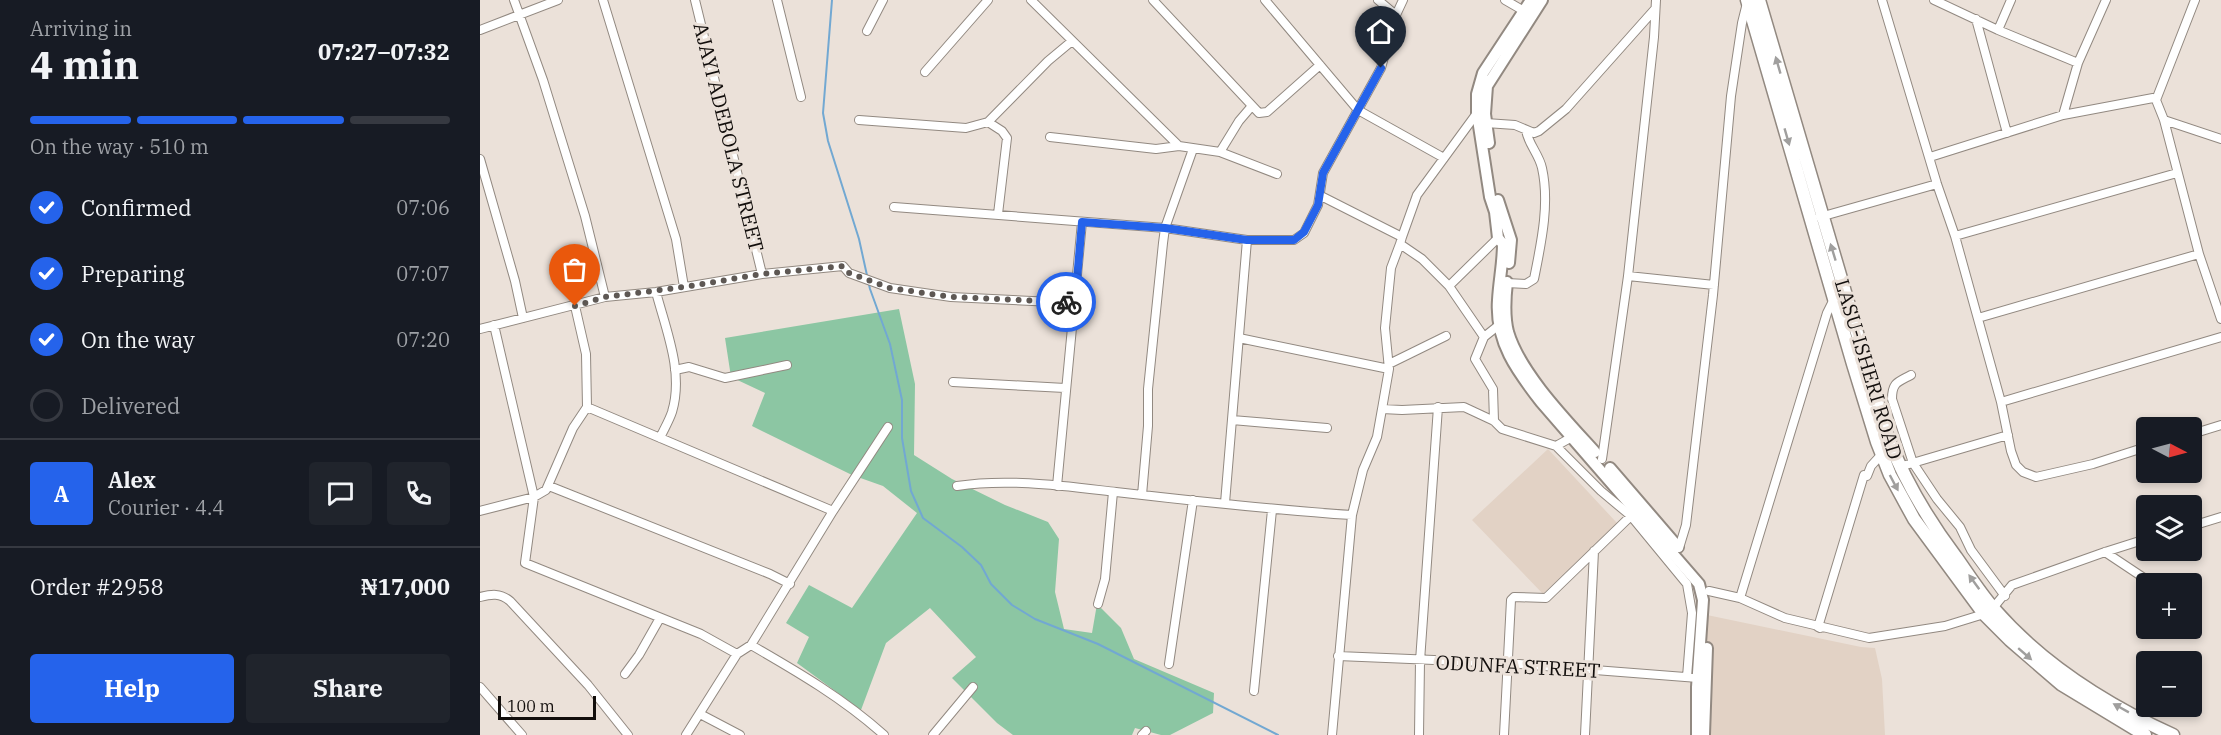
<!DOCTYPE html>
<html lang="en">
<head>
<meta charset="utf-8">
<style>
  :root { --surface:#171b24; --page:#20242c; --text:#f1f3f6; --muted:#9ea1a6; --line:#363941; --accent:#2563eb }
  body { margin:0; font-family:"IBM Plex Serif",serif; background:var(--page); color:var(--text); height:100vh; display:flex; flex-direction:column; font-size:22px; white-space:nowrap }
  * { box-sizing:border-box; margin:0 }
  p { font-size:20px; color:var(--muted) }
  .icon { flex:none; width:33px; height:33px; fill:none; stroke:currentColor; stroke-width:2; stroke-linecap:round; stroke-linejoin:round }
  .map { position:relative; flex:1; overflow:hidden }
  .sheet { display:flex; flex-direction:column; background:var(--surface); width:480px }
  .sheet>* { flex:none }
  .needle { width:39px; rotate:96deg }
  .controls { position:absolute; left:1656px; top:417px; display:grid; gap:12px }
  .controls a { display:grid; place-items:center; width:66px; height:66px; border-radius:6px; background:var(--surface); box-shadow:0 3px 9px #0003; font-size:30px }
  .scale { position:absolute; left:18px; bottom:15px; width:98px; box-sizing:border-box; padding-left:6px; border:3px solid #120e0c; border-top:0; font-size:16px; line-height:21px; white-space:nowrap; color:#120e0c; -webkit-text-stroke:4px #ebe1d9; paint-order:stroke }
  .pin { position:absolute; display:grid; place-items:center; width:51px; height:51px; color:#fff; margin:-62px -26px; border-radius:50% 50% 50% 0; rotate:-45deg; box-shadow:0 0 6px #0007 }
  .pin .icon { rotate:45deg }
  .courier { position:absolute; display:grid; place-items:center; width:60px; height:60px; margin:-30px; border:4px solid #2563eb; border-radius:50%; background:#fff; color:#222; box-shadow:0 2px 8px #0007 }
  .head em { font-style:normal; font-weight:800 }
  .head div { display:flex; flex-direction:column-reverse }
  .head { display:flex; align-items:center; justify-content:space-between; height:102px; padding:0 30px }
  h1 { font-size:39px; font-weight:800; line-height:45px }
  .bar { display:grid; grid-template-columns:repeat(4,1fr); gap:9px 6px; align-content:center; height:72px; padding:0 30px }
  .bar i { height:8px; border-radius:4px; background:var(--line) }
  .bar .active { background:var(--accent) }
  .bar p { grid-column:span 4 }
  .line { display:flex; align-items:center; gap:15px; padding:0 30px; border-top:2px solid var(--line) }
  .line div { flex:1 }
  .round { display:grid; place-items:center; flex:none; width:63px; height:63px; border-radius:6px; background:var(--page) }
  ol { padding:0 30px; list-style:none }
  li { display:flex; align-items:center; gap:18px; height:66px }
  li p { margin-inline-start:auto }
  li .icon { padding:6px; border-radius:50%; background:var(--accent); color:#fff; stroke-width:4 }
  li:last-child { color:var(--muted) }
  li i { width:33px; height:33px; border:3px solid var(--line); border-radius:50% }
  .cta { display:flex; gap:12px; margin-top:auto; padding:12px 30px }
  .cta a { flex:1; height:69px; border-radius:6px; background:var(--accent); color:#fff; font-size:24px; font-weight:800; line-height:69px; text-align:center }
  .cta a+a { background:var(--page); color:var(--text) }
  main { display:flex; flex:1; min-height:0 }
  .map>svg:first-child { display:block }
  .built { fill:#e2d2c5 }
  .green { fill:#8cc6a3 }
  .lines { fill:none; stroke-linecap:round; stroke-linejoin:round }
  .stream { stroke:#72a8d2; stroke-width:2 }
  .street-casing { stroke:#928981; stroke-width:10 }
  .secondary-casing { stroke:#928981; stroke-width:14 }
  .primary-casing { stroke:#928981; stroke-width:15 }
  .street { stroke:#fff; stroke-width:8 }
  .secondary { stroke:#fff; stroke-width:10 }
  .primary { stroke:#fff; stroke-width:12 }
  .oneway { fill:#a09f9e }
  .done { stroke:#5e5854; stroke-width:6; stroke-dasharray:0 10.8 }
  .route { stroke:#2563eb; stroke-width:8 }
  .labels { text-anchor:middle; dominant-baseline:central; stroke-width:6; stroke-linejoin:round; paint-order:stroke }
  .street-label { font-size:20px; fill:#120e0c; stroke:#ebe1d9 }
</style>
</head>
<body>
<main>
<section class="sheet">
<div class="head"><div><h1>4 min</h1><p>Arriving in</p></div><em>07:27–07:32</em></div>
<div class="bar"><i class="active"></i><i class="active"></i><i class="active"></i><i></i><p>On the way · 510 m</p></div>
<ol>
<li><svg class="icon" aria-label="check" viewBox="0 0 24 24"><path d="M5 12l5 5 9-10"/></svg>Confirmed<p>07:06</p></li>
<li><svg class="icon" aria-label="check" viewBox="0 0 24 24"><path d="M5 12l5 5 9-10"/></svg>Preparing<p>07:07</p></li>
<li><svg class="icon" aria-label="check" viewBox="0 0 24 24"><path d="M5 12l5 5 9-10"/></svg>On the way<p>07:20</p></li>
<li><i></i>Delivered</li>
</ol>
<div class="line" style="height:108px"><b class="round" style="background:var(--accent);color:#fff">A</b><div><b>Alex</b><p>Courier · 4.4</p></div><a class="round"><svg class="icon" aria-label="chat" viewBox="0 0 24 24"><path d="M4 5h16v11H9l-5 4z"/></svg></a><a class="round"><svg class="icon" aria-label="phone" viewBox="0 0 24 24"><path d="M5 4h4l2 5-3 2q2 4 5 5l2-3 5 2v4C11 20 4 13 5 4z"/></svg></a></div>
<div class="line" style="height:78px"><div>Order #2958</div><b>₦17,000</b></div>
<div class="cta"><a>Help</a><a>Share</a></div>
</section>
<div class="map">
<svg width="1741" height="735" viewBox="0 0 1741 735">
  <rect width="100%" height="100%" fill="#ebe1d9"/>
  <path class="built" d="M1068 449 1137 523 1063 594 992 520Z
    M1227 615 1381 647 1395 648 1402 679 1405 735H1220Z"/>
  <path class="green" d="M419 309 435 384 434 455 472 479 525 505 568 522 579 539 575 592 584 629 612 633 617 604 641 628 654 659 734 693 733 713 690 735H681L655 728 652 735H533L517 723 472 678 496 657 450 608 406 643 381 710 317 663 329 637 306 623 329 585 372 608 437 513 403 486 372 475 272 426 285 393 251 377 245 338Z"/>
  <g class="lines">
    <path class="stream" d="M352 0 343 113 348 141 379 239 390 289 410 344 422 400V438L431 491 443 518 482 547 501 565 511 584 532 605 555 619 618 644 798 735"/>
    <defs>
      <path id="street" d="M34 0 63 80 105 216 125 297
        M123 0 196 239 204 287
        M215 0 282 274
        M297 0 321 97
        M551 0 699 146
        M673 0 779 113 787 112 840 65
        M785 0 878 110 964 158
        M898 0 916 15
        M1025 0 1044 11
        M1402 0 1457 184 1475 236 1521 402 1531 451 1536 465 1543 472 1556 477 1613 464 1666 447
        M1454 0 1518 30 1598 63
        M1715 0 1676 100 1684 120 1719 254 1741 319
        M1496 19 1527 133
        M0 30 78 0
        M1518 30 1531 0
        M387 31 403 0
        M445 72 508 0
        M1583 115 1598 63 1626 0
        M379 120 486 128 508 122 568 61 592 41
        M1684 120 1741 139
        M508 122 522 131 527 138 518 214
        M1006 123 1035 125 1054 133 1059 131 1086 109 1175 9
        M570 137 676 149 699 146 740 152 797 174
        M740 152 759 121 771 107
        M1450 157 1583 115 1673 98 1676 100
        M0 159 35 281 43 318
        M841 196 922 237 920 244 942 259 969 286 1004 337
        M414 207 685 228 767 240H814L824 233 838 205 843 173 901 68 916 15 923 0
        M1340 217 1457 184
        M1475 236 1697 173
        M922 237 937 195 997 113
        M1148 276 1234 285
        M1027 283 1046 284 1054 279C1061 244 1070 204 1062 168 1059 154 1048 144 1046 130
        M969 286 1018 238
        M176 292C186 330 204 372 192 412 189 421 184 429 180 438
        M1498 318 1719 254
        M14 325 54 497 45 563 221 634 257 654
        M0 329 125 297 176 292 282 274 363 266 369 273 410 288 471 297 595 303
        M759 338 909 369
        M909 364 966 336
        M195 370 209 367 245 378 307 365
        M1431 375C1418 382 1412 382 1412 399L1433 463 1457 499 1480 527 1491 550 1525 596
        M473 382 585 388
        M1521 402 1741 337
        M107 407 353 511
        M902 409 909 369 905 328 911 268 920 244
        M752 420 847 428
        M1014 421 1013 389 995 359 1004 337 1019 325
        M1712 434 1741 425
        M1076 446 1121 491 1151 516 1207 584 1212 613 1207 677
        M1122 459 1148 276 1174 37 1176 0
        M1419 467 1528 435
        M69 486 290 574 310 584
        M477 486C528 478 584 486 636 492 714 501 793 510 872 515
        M577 486 602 222
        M662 495 668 426V389L683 243 685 228 713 149
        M745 503 767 240
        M0 511 54 497 66 490 93 428 107 407 106 354 95 306
        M1712 526 1741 517
        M1199 548 1206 525 1233 295 1251 96 1262 23 1267 3
        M1625 552 1673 584
        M1229 591 1260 598 1305 618 1389 638 1465 626 1504 614
        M0 597C12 594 20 593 30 601L108 685 148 735
        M1260 598 1347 313 1354 299
        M618 604 625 579 633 492
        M1513 608 1532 585 1625 552 1666 539
        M1340 628 1338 627 1384 475 1387 476 1391 466 1401 455
        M271 645C318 672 364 699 404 735
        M858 656 1026 663 1218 678
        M689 664 713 500
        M145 674 159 655 180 618
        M0 687 42 735
        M774 691 792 510
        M220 714 260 735
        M206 735 257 654 271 645 353 511 408 427
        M453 735 493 687
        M662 735 666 731
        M852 735 872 515 883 470 897 437 902 409 922 410 984 407 1014 421 1022 429 1076 446 1092 437
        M939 735 940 661 958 407
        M1024 735 1031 600 1034 597 1066 598 1156 511
        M1105 735 1114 551"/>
      <path id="secondary" d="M1051 0 1003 73 997 94V113L1010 197 1015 212 1018 238 1023 244C1023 263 1019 281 1018 300 1015 342 1037 371 1061 402L1219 584 1223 600 1217 687V735
        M1009 143 1005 114 1007 86 1062 0
        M1018 200 1031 240 1029 263
        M1027 282C1025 299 1024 316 1028 332 1040 373 1087 421 1115 452
        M1130 468 1198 547
        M1224 735 1227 648"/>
      <path id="primary" d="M1267 0 1373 364 1397 442 1410 475 1434 519 1504 614 1530 640 1581 684 1665 735
        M1279 0 1408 438C1425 481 1448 520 1476 557 1488 574 1500 593 1514 609 1562 664 1627 705 1693 735"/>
    </defs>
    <use href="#street" class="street-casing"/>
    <use href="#secondary" class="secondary-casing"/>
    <use href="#primary" class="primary-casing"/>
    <use href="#street" class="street"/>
    <use href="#secondary" class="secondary"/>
    <use href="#primary" class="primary"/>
  </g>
  <defs><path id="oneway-solid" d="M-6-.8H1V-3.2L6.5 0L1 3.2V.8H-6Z" transform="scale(1.5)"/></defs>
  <g class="oneway">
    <use href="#oneway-solid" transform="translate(1298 65) rotate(-106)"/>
    <use href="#oneway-solid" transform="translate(1307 137) rotate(74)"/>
    <use href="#oneway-solid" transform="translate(1353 252) rotate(-107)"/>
    <use href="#oneway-solid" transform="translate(1414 483) rotate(62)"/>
    <use href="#oneway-solid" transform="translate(1494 582) rotate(-126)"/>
    <use href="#oneway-solid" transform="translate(1545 654) rotate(41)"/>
    <use href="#oneway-solid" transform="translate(1641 708) rotate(-151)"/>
  </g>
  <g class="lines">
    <path class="done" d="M95 306 125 297 204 287 282 274 363 266 369 273 410 288 471 297 586 302"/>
    <path class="route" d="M586 302 595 303 602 222 685 228 767 240H814L824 232 838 205 843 173 901 68"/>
  </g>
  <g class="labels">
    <g class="street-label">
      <text transform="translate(249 137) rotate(76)">AJAYI ADEBOLA STREET</text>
      <text transform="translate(1389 369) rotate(73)">LASU-ISHERI ROAD</text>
      <text transform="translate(1038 666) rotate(3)">ODUNFA STREET</text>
    </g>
  </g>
</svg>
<div class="controls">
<a><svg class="needle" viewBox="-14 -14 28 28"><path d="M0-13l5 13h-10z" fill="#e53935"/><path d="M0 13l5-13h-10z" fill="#9ea1a6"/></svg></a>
<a><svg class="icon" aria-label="layers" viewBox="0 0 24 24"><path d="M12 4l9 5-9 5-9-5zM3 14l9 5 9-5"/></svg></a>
<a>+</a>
<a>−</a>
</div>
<div class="scale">100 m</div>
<div class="pin" style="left:95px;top:306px;background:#ea580c"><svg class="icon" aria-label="bag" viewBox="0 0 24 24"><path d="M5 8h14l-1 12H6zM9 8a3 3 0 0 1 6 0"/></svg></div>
<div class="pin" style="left:901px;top:68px;background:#1f2937"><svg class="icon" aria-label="home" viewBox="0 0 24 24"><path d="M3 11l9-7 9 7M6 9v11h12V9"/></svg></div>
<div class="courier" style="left:586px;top:302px"><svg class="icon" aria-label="bike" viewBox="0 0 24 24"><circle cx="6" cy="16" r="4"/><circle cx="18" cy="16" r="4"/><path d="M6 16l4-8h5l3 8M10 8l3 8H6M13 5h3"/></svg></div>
</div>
</main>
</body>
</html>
